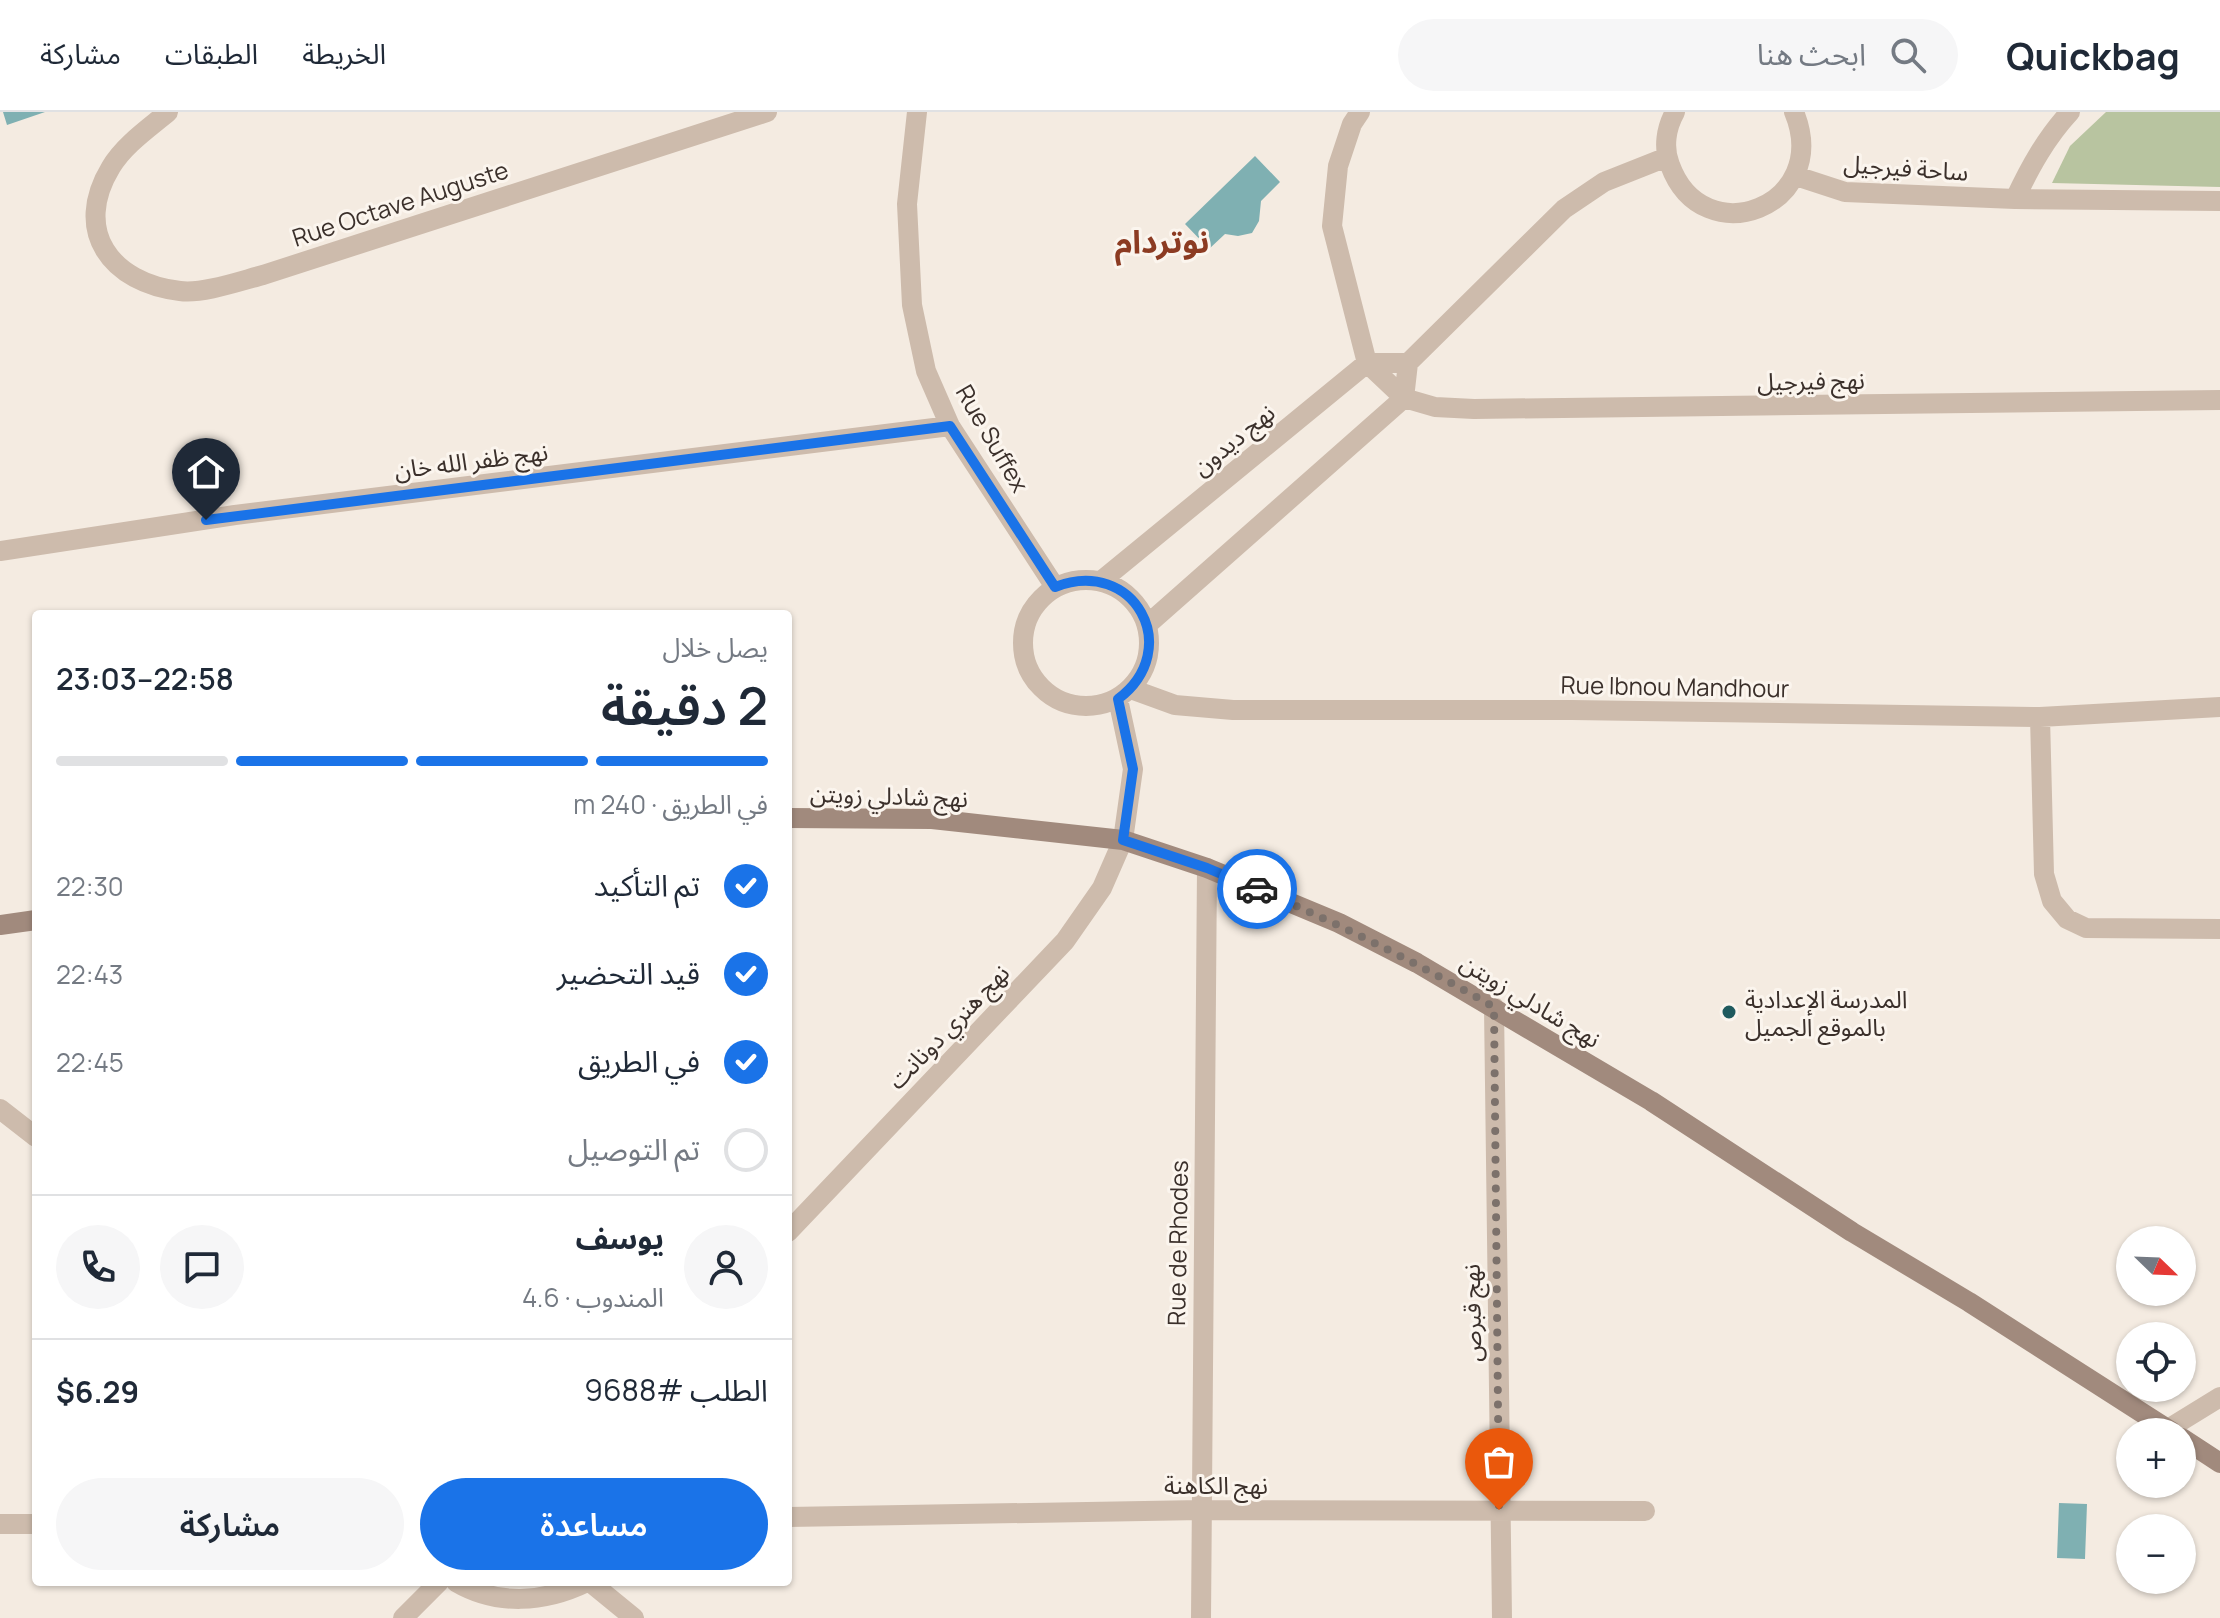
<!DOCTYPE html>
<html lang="ar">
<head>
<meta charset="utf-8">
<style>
  :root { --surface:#fff; --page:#f6f6f7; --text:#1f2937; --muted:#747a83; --line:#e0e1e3; --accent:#1a73e8 }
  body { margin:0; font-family:Manrope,"Noto Sans Arabic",sans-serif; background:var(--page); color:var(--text); direction:rtl; height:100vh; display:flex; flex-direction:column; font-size:30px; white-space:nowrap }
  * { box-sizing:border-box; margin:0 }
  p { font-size:26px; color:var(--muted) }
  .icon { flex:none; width:44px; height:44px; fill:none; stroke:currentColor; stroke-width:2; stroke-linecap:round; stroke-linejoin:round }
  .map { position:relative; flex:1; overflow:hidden; direction:ltr }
  .drawer { position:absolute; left:32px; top:498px; width:760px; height:976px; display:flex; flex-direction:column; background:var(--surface); border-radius:8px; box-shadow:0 2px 6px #0004; direction:rtl }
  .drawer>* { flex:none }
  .needle { width:52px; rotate:113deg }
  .tools { position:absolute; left:2116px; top:1114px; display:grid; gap:16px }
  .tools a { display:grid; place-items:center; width:80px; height:80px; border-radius:50%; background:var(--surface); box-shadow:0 2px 6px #0004; font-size:40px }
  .pin { position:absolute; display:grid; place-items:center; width:68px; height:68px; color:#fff; margin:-82px -34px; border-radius:50% 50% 50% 0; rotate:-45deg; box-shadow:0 0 8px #0007 }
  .pin .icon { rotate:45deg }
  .courier { position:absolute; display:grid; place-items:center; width:80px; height:80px; margin:-40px; border:6px solid #1a73e8; border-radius:50%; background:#fff; color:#222; box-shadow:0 2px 10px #0007 }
  .head em { font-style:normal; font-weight:600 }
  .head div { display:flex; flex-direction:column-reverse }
  .head { display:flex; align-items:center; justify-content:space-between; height:136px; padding:0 24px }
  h1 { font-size:52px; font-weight:600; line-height:60px }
  .bar { display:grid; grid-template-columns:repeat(4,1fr); gap:12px 8px; align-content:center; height:96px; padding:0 24px }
  .bar i { height:10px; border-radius:6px; background:var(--line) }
  .bar .on { background:var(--accent) }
  .bar p { grid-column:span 4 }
  .line { display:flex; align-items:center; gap:20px; padding:0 24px; border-top:2px solid var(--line) }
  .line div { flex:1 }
  .round { display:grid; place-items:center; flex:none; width:84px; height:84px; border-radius:42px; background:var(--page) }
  ol { padding:0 24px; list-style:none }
  li { display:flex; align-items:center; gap:24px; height:88px }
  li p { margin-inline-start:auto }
  li .icon { padding:8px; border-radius:50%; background:var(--accent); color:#fff; stroke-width:4 }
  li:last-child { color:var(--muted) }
  li i { width:44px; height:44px; border:4px solid var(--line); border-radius:50% }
  .button { display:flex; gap:16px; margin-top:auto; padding:16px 24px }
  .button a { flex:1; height:92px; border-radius:48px; background:var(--accent); color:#fff; font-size:32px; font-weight:600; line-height:92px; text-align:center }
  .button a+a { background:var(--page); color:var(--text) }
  header { display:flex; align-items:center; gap:48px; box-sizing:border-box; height:112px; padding:0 40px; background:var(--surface); border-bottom:2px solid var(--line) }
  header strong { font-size:38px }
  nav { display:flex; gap:44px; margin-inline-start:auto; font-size:28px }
  .search { width:560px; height:72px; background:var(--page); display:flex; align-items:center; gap:20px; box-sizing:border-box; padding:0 28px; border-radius:44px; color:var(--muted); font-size:30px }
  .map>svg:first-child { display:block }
  .green { fill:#b8c4a0 }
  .water { fill:#7fb0b2 }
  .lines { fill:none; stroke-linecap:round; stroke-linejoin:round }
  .street { stroke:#cdbbac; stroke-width:20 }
  .secondary { stroke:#a18a7d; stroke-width:20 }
  .done { stroke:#7c716b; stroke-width:8; stroke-dasharray:0 14.4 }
  .route { stroke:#1a73e8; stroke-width:10 }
  .poi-dot { fill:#1f5a5e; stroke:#fbf5ee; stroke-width:3 }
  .labels { text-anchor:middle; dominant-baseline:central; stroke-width:6; stroke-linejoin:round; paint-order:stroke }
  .street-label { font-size:24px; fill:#3b302b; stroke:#fbf5ee }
  .poi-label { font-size:24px; fill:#3b302b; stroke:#fbf5ee; text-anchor:start }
  .district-label { font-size:32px; font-weight:bold; fill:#8c3b22; stroke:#fbf5ee }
</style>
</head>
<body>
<header>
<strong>Quickbag</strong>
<div class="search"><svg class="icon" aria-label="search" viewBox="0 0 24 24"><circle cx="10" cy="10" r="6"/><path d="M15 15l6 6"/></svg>ابحث هنا</div>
<nav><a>الخريطة</a><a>الطبقات</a><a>مشاركة</a></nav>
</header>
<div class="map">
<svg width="2220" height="1506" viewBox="0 0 2220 1506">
  <rect width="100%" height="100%" fill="#f4ebe1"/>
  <path class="green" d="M2106 0H2220V75L2052 71 2070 34Z"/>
  <path class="water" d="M3 0H45L7 13Z
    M1255 44 1280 70 1261 89 1259 109 1252 121 1238 124 1225 122 1209 137 1185 112Z
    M2059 1391 2087 1392 2085 1447 2057 1446Z"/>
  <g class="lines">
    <path class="street" d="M168 0C149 16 124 33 111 55 72 119 111 171 180 179 203 182 240 169 263 163L767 0
      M917 0 907 92 912 193 926 259 950 314 1055 475
      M1360 0 1352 12 1338 54 1332 114 1367 251 1404 286 1435 295 1474 297 2220 288
      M1675 0C1666 16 1663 36 1670 53 1703 144 1833 94 1794 0
      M1796 64 1845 80 2015 87 2220 89
      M2015 87C2030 55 2046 26 2070 0
      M0 439 235 403 950 314
      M1023 531a63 63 0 1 1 126 0a63 63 0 1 1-126 0Z
      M1101 469 1367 251H1408
      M1147 513 1404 286 1408 251 1564 97 1604 70 1667 45
      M1131 577 1175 593 1233 598H1572L2040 605 2220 595
      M2040 605 2044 762 2052 789 2067 807 2086 816 2220 817
      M1494 895 1502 1506
      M0 997 36 1025
      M788 1120 1065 829 1102 776 1123 728 1133 657 1118 587
      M2168 1317 2220 1285
      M788 1405 1201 1398 1645 1399
      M0 1412H36
      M456 1470C497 1494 544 1491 587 1470
      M590 1470 634 1506
      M403 1506 439 1470
      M1201 1506 1207 756"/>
    <path class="secondary" d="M788 706 932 707 1123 728 1207 756 1339 811 1417 851 1651 989 1852 1120 1969 1190 2172 1320
      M0 813 36 808
      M2182 1326 2220 1351"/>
  </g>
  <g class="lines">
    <path class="done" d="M1257 777C1340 812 1417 851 1494 895L1499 1398"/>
    <path class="route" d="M206 408 950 314 1055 475C1134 444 1185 537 1118 587L1133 657 1123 728 1207 756 1257 777"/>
  </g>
  <circle class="poi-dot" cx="1729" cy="900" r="8"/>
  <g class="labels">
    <g class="street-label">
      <text transform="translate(1906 55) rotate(4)">ساحة فيرجيل</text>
      <text transform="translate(400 91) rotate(-18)">Rue Octave Auguste</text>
      <text transform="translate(1811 268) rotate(-1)">نهج فيرجيل</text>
      <text transform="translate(993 326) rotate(60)">Rue Suffex</text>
      <text transform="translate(1233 327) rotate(-39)">نهج ديدون</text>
      <text transform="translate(471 348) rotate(-7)">نهج ظفر الله خان</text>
      <text transform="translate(1675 574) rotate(1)">Rue Ibnou Mandhour</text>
      <text transform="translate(889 683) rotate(2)">نهج شادلي زويتن</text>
      <text transform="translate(1531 888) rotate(31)">نهج شادلي زويتن</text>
      <text transform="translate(948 914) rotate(-46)">نهج هنري دونانت</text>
      <text transform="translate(1177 1131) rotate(-89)">Rue de Rhodes</text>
      <text transform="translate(1471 1201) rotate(-91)">نهج قبرص</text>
      <text x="1216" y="1372">نهج الكاهنة</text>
    </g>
    <g class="poi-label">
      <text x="1745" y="886">المدرسة الإعدادية<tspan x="1745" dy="28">بالموقع الجميل</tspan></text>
    </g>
    <g class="district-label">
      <text x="1162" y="129">نوتردام</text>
    </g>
  </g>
</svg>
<div class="tools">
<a><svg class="needle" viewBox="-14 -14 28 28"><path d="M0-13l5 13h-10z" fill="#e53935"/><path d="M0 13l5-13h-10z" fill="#747a83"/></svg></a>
<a><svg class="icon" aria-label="locate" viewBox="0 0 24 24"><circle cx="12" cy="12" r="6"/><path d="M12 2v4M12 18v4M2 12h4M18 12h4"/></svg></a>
<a>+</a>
<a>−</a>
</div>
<div class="pin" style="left:1499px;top:1398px;background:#ea580c"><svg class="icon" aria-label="bag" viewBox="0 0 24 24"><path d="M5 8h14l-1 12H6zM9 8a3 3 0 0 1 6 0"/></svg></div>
<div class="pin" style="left:206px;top:408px;background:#1f2937"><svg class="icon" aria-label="home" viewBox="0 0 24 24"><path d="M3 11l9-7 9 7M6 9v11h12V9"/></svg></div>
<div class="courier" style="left:1257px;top:777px"><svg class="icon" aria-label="car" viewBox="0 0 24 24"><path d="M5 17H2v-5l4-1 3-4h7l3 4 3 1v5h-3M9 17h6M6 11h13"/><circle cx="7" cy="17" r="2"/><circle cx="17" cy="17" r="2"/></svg></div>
<section class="drawer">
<div class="head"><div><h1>2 دقيقة</h1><p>يصل خلال</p></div><em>22:58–23:03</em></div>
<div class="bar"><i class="on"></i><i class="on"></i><i class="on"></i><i></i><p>في الطريق · 240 m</p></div>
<ol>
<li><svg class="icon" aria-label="check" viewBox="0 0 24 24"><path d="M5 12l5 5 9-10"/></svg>تم التأكيد<p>22:30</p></li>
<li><svg class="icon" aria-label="check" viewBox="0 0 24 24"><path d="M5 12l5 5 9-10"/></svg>قيد التحضير<p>22:43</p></li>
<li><svg class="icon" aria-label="check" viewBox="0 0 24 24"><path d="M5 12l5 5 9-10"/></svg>في الطريق<p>22:45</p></li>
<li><i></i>تم التوصيل</li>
</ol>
<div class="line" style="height:144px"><a class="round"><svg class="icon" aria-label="person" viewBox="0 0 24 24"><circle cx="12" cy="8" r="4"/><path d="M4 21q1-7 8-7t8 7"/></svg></a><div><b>يوسف</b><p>المندوب · 4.6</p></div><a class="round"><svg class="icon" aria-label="chat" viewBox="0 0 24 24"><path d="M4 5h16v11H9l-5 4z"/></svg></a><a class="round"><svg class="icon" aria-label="phone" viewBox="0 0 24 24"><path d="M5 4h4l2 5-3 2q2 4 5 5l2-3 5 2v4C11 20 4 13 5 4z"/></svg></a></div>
<div class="line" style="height:104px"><div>الطلب #9688</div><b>$6.29</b></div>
<div class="button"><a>مساعدة</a><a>مشاركة</a></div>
</section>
</div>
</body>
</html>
